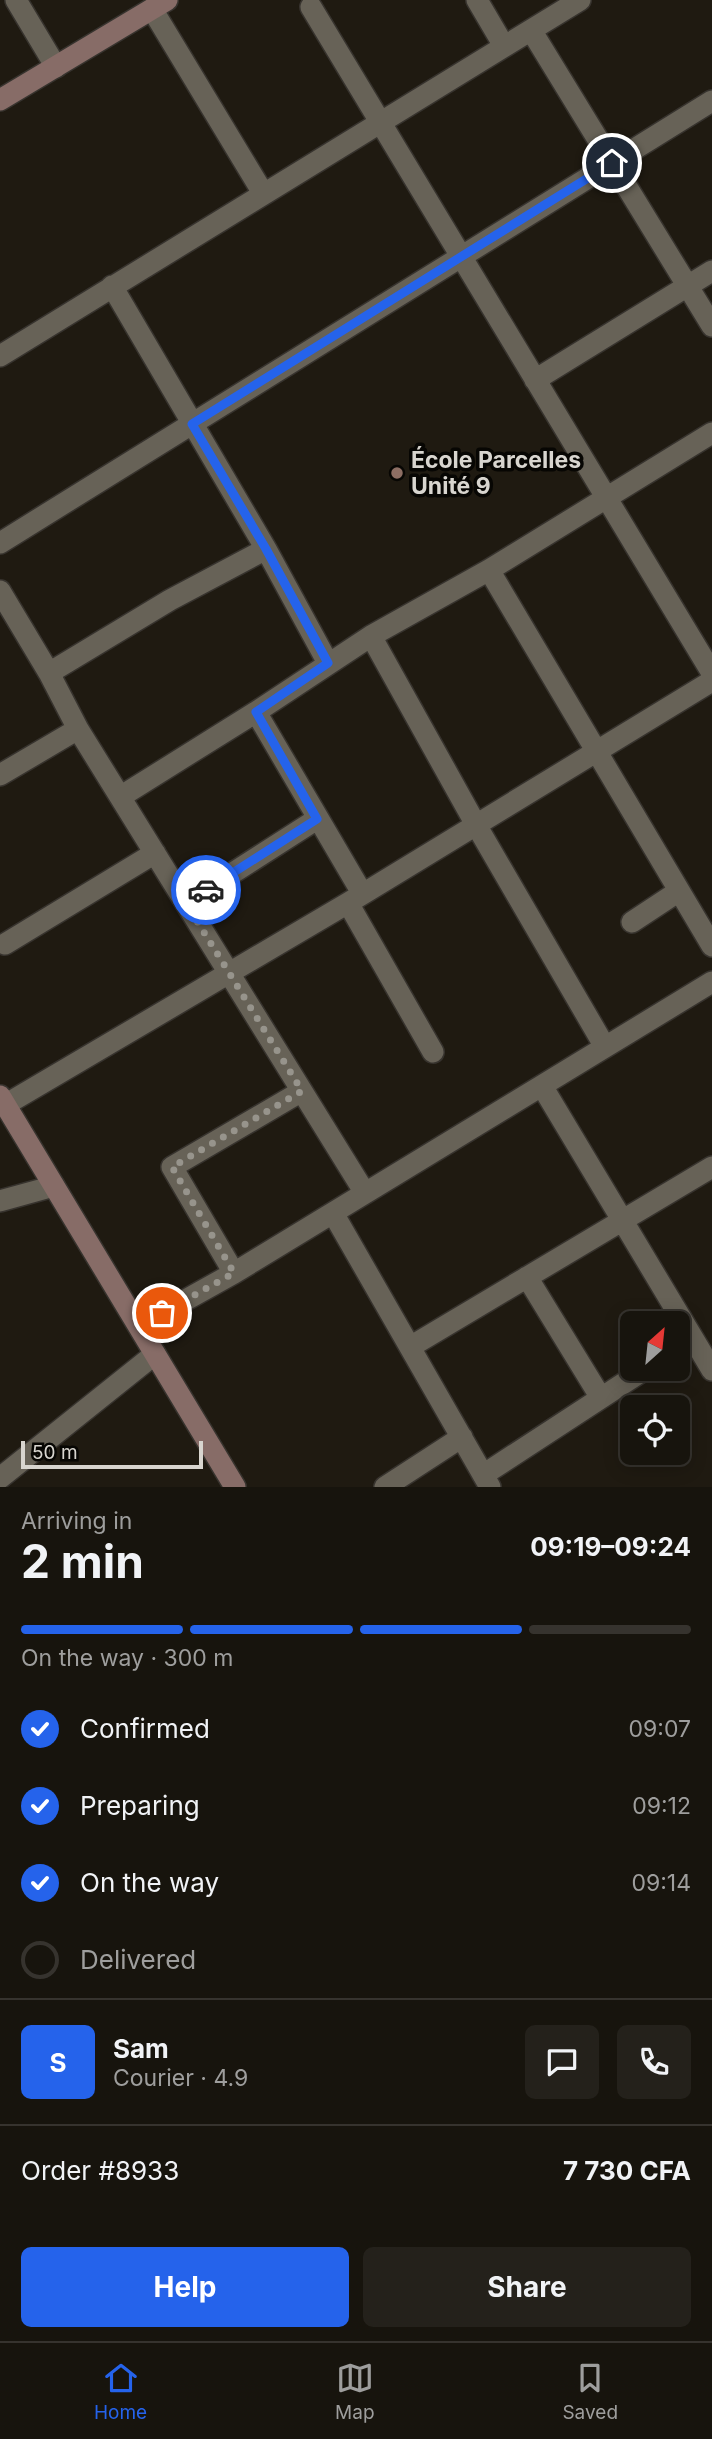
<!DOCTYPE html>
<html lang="en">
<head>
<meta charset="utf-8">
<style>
  :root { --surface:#17140d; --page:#24211b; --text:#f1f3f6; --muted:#9e9e9d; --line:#36332e; --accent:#2563eb }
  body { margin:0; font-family:Inter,sans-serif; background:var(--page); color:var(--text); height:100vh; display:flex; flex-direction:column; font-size:26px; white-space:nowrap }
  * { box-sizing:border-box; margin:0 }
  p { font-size:23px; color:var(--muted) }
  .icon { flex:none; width:38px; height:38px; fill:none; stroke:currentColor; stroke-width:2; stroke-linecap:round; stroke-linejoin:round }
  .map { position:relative; height:1487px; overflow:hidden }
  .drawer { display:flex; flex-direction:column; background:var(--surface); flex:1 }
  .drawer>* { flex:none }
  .needle { width:46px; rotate:27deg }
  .controls { position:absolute; left:620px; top:1311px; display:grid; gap:14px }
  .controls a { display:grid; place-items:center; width:70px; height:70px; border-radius:10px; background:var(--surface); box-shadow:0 4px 18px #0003,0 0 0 2px var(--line); font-size:35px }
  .scale { position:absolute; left:21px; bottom:18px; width:182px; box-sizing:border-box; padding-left:7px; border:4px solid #d8d5cf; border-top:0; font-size:19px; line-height:24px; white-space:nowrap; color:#d8d5cf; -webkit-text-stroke:5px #070603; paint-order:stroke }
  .pin { position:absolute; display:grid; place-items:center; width:60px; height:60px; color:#fff; margin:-30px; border:4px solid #fff; border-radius:50%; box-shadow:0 2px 7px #0007 }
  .courier { position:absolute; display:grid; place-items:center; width:70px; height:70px; margin:-35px; border:5px solid #2563eb; border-radius:50%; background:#fff; color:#222; box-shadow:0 2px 9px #0007 }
  .head em { font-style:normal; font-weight:700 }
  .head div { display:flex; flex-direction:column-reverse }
  .head { display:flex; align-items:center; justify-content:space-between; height:119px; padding:0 21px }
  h1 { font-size:46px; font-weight:700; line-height:52px }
  .bar { display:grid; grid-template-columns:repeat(4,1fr); gap:10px 7px; align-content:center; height:84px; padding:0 21px }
  .bar i { height:9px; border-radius:5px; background:var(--line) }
  .bar .current { background:var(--accent) }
  .bar p { grid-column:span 4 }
  .line { display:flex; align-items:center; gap:18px; padding:0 21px; border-top:2px solid var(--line) }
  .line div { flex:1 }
  .round { display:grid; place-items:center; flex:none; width:74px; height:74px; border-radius:10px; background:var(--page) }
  ol { padding:0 21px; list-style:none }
  li { display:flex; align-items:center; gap:21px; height:77px }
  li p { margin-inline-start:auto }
  li .icon { padding:7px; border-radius:50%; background:var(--accent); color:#fff; stroke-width:4 }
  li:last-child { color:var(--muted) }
  li i { width:38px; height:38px; border:4px solid var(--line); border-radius:50% }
  .button { display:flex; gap:14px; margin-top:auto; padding:14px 21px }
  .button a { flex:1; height:80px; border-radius:10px; background:var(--accent); color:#fff; font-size:28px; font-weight:700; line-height:80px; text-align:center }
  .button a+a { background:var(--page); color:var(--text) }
  .tabs { display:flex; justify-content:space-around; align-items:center; height:98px; border-top:2px solid var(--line); background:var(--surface); font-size:19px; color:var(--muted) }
  .tabs a { display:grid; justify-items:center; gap:4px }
  .tabs .current { color:var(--accent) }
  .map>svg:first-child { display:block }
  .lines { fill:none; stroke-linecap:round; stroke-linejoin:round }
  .street-casing { stroke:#37332e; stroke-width:24 }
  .secondary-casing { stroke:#37332e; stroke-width:24 }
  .street { stroke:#676257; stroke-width:21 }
  .secondary { stroke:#876c67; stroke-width:21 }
  .done { stroke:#97948c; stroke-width:7; stroke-dasharray:0 12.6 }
  .route { stroke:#2563eb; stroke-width:9 }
  .education-dot { fill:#8d6e63; stroke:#070603; stroke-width:2.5 }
  .labels { text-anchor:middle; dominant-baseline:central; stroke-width:7; stroke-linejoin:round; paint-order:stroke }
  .poi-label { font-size:23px; font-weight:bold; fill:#d8d5cf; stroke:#070603; text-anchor:start }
</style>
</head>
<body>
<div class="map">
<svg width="712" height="1487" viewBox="0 0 712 1487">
  <rect width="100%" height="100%" fill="#1f1a11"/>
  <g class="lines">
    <defs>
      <path id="street" d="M16 0 56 67
        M477 0 504 46
        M311 7 712 673
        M152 9 263 193
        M531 30 712 326
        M112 286 266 549
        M0 356 580 0
        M535 380 712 271
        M0 543 712 101
        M489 570 712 946
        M0 591 49 673 78 729 365 1193
        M371 636 475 823 605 1047
        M49 673 170 600 266 549 328 663
        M256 712 362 893
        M0 775 78 729
        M120 797 256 712 371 636 489 570 712 433
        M186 903 317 819
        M348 903 433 1052
        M632 922 679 891
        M5 944 155 853
        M542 1086 712 1370
        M5 1105 348 903 712 681
        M0 1201 54 1186
        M333 1213 490 1487
        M234 1273 172 1167 302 1091
        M527 1277 601 1398
        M139 1326 234 1273 712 982
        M410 1347 712 1167
        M483 1475 647 1368
        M0 1478 155 1354
        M385 1487 462 1437"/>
      <path id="secondary" d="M0 100 167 0
        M0 1096 235 1487"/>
    </defs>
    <use href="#street" class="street-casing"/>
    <use href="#secondary" class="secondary-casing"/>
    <use href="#street" class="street"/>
    <use href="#secondary" class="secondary"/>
  </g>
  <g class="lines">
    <path class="done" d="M162 1313 234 1273 172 1167 302 1091 186 903 206 890"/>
    <path class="route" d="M206 890 317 819 256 712 328 663 266 549 192 424 612 163"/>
  </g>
  <circle class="education-dot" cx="397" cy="473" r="7"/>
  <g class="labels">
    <g class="poi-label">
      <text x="411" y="460">École Parcelles<tspan x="411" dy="26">Unité 9</tspan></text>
    </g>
  </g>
</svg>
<div class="controls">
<a><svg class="needle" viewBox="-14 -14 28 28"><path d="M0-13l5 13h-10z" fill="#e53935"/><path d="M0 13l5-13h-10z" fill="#9e9e9d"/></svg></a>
<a><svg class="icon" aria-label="locate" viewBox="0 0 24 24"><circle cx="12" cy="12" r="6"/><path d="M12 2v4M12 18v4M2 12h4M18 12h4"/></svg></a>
</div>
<div class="scale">50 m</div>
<div class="pin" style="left:162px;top:1313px;background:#ea580c"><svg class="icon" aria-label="bag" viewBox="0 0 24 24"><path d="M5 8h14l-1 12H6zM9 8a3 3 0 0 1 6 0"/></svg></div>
<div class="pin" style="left:612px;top:163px;background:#1f2937"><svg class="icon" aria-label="home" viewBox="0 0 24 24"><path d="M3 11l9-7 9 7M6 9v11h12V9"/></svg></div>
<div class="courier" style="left:206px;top:890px"><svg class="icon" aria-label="car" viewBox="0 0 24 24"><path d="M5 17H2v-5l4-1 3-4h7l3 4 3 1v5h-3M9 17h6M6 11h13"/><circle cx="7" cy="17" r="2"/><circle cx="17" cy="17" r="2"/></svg></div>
</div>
<section class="drawer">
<div class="head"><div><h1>2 min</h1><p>Arriving in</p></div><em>09:19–09:24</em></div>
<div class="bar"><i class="current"></i><i class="current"></i><i class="current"></i><i></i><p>On the way · 300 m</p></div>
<ol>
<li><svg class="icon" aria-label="check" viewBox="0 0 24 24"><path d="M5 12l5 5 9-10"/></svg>Confirmed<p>09:07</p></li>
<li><svg class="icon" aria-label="check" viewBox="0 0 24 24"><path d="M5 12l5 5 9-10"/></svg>Preparing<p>09:12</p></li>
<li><svg class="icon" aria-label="check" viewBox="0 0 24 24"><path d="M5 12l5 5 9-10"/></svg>On the way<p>09:14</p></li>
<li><i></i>Delivered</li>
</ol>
<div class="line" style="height:126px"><b class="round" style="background:var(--accent);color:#fff">S</b><div><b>Sam</b><p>Courier · 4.9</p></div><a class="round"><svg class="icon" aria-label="chat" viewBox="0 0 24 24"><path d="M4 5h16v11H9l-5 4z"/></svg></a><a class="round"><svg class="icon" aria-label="phone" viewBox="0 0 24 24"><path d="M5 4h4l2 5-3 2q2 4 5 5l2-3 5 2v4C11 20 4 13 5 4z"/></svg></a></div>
<div class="line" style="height:91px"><div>Order #8933</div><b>7 730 CFA</b></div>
<div class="button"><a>Help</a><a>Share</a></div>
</section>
<nav class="tabs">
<a class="current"><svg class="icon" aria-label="home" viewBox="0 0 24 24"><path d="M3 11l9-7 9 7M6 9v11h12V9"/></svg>Home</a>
<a><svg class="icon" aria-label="map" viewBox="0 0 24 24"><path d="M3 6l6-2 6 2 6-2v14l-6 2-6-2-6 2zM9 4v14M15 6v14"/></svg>Map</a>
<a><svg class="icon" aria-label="saved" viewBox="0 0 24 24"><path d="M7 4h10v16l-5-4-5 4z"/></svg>Saved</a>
</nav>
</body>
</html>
